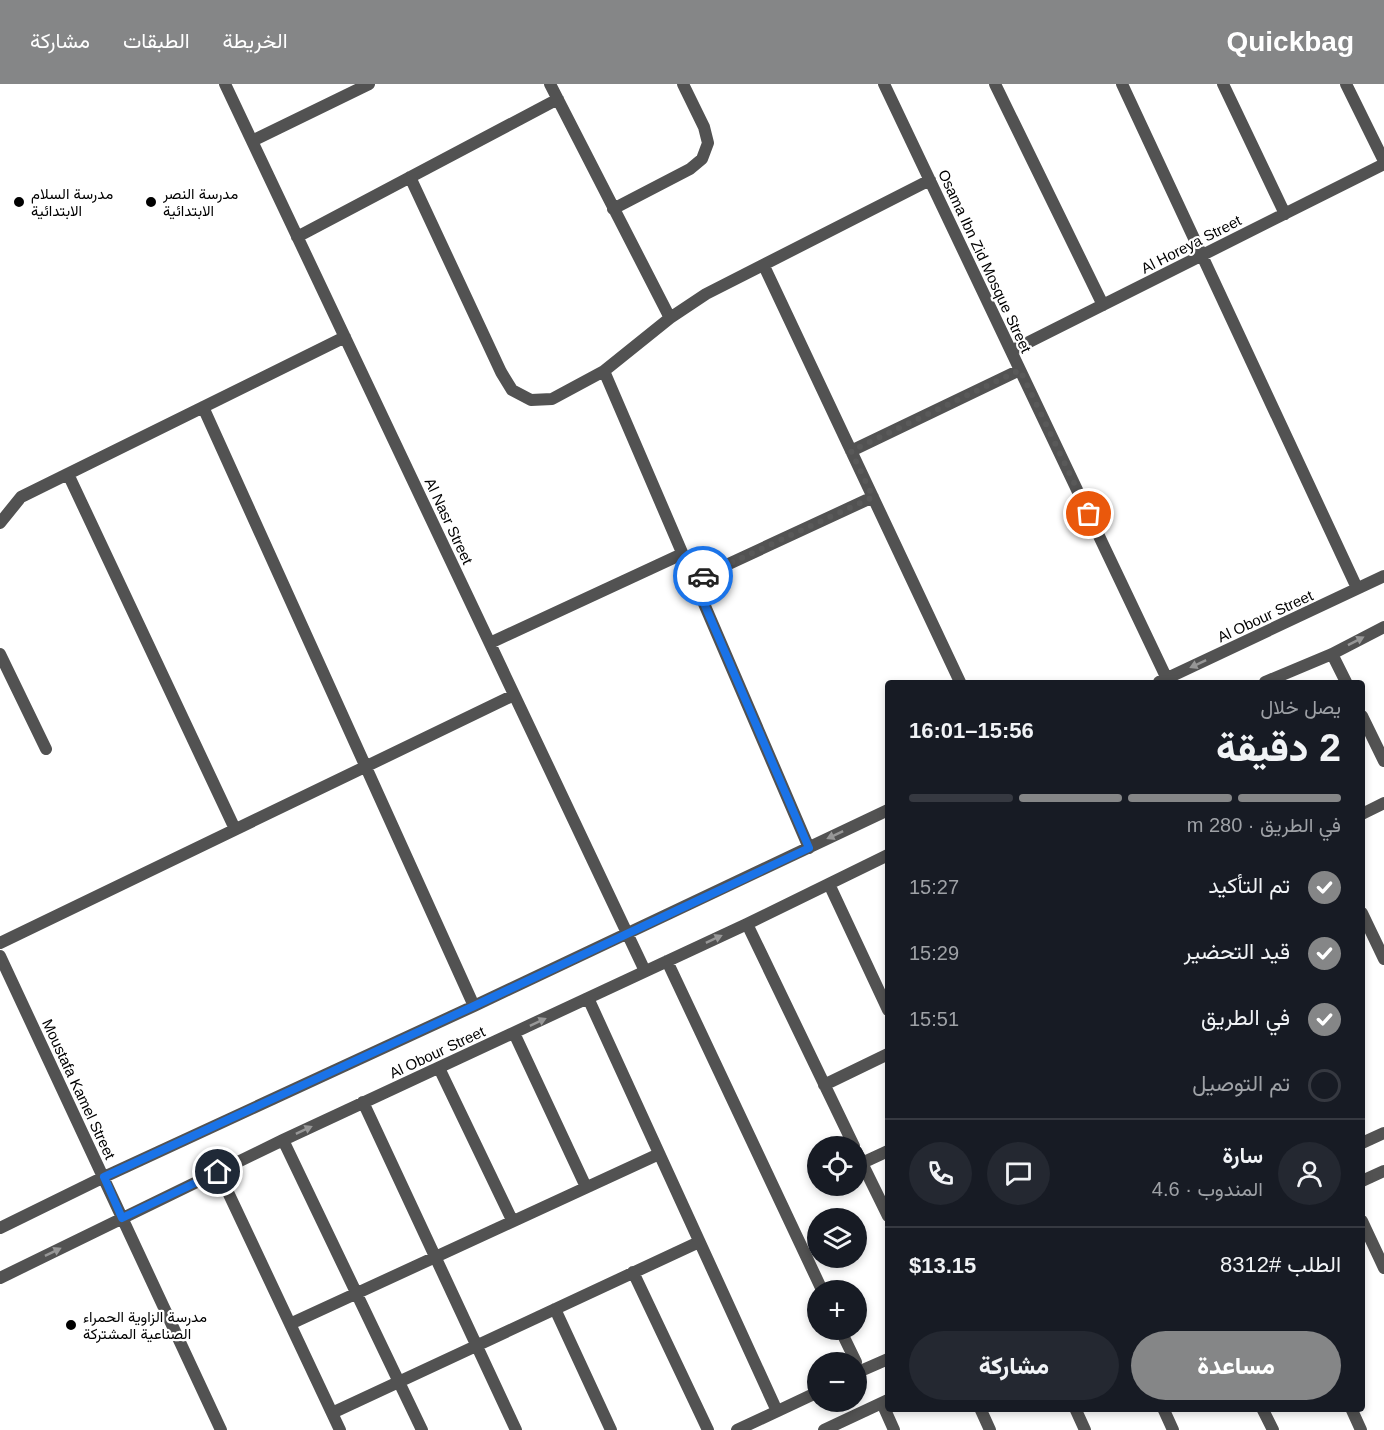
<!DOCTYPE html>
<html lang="ar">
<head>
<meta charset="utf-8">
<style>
  :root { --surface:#171b24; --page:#242831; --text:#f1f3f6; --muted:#9ea1a6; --line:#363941; --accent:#858687 }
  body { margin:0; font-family:Helvetica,Vazirmatn,sans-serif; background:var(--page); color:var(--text); direction:rtl; height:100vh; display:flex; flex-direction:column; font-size:22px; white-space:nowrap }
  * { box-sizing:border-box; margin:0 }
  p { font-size:20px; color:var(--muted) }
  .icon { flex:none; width:33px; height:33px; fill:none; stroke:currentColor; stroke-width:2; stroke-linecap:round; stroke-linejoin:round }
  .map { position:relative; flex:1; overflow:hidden; direction:ltr }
  .details { position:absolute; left:885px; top:596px; width:480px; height:732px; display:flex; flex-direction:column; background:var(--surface); border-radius:6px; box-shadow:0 3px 9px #0003; direction:rtl }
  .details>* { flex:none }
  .buttons { position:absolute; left:807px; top:1052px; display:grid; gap:12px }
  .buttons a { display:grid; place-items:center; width:60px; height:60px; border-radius:50%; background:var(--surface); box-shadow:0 3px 9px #0003; font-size:30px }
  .pin { position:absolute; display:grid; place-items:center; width:51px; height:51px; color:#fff; margin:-26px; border:3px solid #fff; border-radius:50%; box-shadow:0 2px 6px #0007 }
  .courier { position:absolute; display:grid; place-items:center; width:60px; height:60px; margin:-30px; border:4px solid #1a73e8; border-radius:50%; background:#fff; color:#222; box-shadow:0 2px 8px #0007 }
  .headline em { font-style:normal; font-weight:800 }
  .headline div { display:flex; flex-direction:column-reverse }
  .headline { display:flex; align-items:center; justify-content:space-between; height:102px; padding:0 24px }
  h1 { font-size:39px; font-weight:800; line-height:45px }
  .bar { display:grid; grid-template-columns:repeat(4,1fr); gap:9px 6px; align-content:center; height:72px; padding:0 24px }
  .bar i { height:8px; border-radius:4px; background:var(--line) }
  .bar .on { background:var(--accent) }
  .bar p { grid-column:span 4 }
  .line { display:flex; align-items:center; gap:15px; padding:0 24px; border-top:2px solid var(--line) }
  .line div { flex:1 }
  .round { display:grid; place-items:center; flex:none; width:63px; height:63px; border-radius:32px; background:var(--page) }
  ol { padding:0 24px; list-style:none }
  li { display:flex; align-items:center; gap:18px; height:66px }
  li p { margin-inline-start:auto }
  li .icon { padding:6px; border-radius:50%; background:var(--accent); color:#fff; stroke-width:4 }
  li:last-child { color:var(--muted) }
  li i { width:33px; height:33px; border:3px solid var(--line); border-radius:50% }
  .action { display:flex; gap:12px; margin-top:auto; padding:12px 24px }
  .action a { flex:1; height:69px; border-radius:36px; background:var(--accent); color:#fff; font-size:24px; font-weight:800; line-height:69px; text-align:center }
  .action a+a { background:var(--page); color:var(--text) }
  header { display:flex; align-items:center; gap:36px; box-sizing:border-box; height:84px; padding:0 30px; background:var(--accent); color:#fff }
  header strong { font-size:28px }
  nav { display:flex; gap:33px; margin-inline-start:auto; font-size:21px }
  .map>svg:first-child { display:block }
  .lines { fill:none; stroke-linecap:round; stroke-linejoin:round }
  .minor { stroke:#525252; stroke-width:12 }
  .oneway { fill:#979797 }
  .done { stroke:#595959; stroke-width:6; stroke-dasharray:0 10.8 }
  .route { stroke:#1a73e8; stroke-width:8 }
  .poi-dot { fill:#000; stroke:#fff; stroke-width:2 }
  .labels { text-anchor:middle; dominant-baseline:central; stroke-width:4.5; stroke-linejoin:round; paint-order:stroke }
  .poi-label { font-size:15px; fill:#000; stroke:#fff; text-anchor:start }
  .street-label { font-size:15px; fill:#000; stroke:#fff }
</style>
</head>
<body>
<header>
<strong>Quickbag</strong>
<nav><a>الخريطة</a><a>الطبقات</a><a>مشاركة</a></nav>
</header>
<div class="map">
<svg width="1384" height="1346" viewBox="0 0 1384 1346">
  <rect width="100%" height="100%" fill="#fff"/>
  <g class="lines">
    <path class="minor" d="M225 0 645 887
      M550 0 670 234
      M884 0 1167 595
      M995 0 1103 221
      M1122 0 1357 504
      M1223 0 1285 130
      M1346 0 1384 77
      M252 57 369 0
      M410 93 501 288 512 306 531 316 552 315 604 287 670 234 706 210 930 96
      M613 125 690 85 702 75 708 59 704 43 683 0
      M297 153 558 15
      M764 182 960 598
      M1011 267 1384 80
      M604 287 809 764
      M203 323 474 922
      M851 367 1020 286
      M68 390 235 745
      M0 439 21 413 345 253
      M694 496 873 413
      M490 559 682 470
      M0 570 46 665
      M1332 570 1346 598
      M1159 598 1384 492
      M1265 598 1332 570 1384 543
      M1362 632 1384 677
      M1362 730 1384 719
      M829 800 888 926
      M1362 829 1384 875
      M747 840 854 1062
      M0 859 514 611
      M0 872 221 1346
      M667 877 822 1206
      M588 914 777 1327
      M514 949 586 1103
      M439 984 512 1136
      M824 1001 888 970
      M363 1018 516 1346
      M283 1056 422 1346
      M1362 1059 1384 1049
      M856 1067 888 1132
      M862 1079 888 1067
      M218 1087 340 1346
      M1362 1097 1384 1087
      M1362 1137 1384 1184
      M0 1144 104 1093 474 922 888 726
      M633 1188 708 1346
      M0 1194 283 1056 747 840 888 771
      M555 1225 611 1346
      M290 1240 659 1070
      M840 1245 856 1278
      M856 1289 888 1275
      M882 1319 894 1346
      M980 1324 990 1346
      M1075 1324 1085 1346
      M1163 1324 1173 1346
      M1262 1324 1273 1346
      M1351 1324 1361 1346
      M332 1329 699 1158
      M737 1346 818 1308
      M824 1346 888 1316"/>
  </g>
  <defs><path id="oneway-solid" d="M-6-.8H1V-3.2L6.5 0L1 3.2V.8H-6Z" transform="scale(1.5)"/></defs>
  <g class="oneway">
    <use href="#oneway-solid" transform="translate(1356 557) rotate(-27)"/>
    <use href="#oneway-solid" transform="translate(1198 580) rotate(155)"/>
    <use href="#oneway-solid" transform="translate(835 751) rotate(155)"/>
    <use href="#oneway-solid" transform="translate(714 855) rotate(-25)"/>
    <use href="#oneway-solid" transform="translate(538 938) rotate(-25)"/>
    <use href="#oneway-solid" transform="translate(304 1046) rotate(-25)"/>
    <use href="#oneway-solid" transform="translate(53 1168) rotate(-26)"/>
  </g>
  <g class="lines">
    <path class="done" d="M703 492 873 413 851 367 1020 286 1089 430"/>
    <path class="route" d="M218 1088 122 1134 104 1093 474 922 809 764 694 496 703 492"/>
  </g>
  <g class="poi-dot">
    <circle cx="19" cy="118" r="6"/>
    <circle cx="151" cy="118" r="6"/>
    <circle cx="71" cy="1241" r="6"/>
  </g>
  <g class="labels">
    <g class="poi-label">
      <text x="31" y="109">مدرسة السلام<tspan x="31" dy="17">الابتدائية</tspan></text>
      <text x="163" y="109">مدرسة النصر<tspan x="163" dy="17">الابتدائية</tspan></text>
      <text x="83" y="1232">مدرسة الزاوية الحمراء<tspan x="83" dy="17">الصناعية المشتركة</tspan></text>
    </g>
    <g class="street-label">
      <text transform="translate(1191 160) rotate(-27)">Al Horeya Street</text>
      <text transform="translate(985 177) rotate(65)">Osama Ibn Zid Mosque Street</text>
      <text transform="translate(449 437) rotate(65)">Al Nasr Street</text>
      <text transform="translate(1265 532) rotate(-25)">Al Obour Street</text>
      <text transform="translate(437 968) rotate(-25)">Al Obour Street</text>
      <text transform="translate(79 1005) rotate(65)">Moustafa Kamel Street</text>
    </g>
  </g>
</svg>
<div class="buttons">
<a><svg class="icon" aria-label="locate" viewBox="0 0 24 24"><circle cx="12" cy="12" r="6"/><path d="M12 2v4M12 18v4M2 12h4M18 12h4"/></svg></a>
<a><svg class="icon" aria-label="layers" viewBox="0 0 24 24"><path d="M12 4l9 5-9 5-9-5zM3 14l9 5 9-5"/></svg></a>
<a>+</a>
<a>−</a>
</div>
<div class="pin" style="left:1089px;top:430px;background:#ea580c"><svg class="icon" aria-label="bag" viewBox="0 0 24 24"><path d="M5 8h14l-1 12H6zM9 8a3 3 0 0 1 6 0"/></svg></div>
<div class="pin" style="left:218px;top:1088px;background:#1f2937"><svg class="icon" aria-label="home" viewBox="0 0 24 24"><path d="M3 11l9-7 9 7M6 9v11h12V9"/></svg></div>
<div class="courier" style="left:703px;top:492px"><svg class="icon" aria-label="car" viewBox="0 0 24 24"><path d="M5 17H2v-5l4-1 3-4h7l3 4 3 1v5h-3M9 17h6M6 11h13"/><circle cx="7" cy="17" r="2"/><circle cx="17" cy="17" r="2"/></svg></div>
<section class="details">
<div class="headline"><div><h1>2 دقيقة</h1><p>يصل خلال</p></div><em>15:56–16:01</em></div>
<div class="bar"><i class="on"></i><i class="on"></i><i class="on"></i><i></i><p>في الطريق · 280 m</p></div>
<ol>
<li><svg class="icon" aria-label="check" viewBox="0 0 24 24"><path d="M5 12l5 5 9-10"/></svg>تم التأكيد<p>15:27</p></li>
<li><svg class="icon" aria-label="check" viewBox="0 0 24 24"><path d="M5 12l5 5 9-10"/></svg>قيد التحضير<p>15:29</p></li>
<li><svg class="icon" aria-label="check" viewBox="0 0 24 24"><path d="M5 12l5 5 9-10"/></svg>في الطريق<p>15:51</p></li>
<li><i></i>تم التوصيل</li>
</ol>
<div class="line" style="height:108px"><a class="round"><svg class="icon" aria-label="person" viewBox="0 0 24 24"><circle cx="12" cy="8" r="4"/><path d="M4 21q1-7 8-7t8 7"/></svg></a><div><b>سارة</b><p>المندوب · 4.6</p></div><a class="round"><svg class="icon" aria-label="chat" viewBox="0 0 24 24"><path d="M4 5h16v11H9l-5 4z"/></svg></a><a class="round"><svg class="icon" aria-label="phone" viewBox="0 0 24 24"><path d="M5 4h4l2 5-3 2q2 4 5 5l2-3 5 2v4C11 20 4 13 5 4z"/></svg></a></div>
<div class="line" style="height:78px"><div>الطلب #8312</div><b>$13.15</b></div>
<div class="action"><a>مساعدة</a><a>مشاركة</a></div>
</section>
</div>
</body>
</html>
